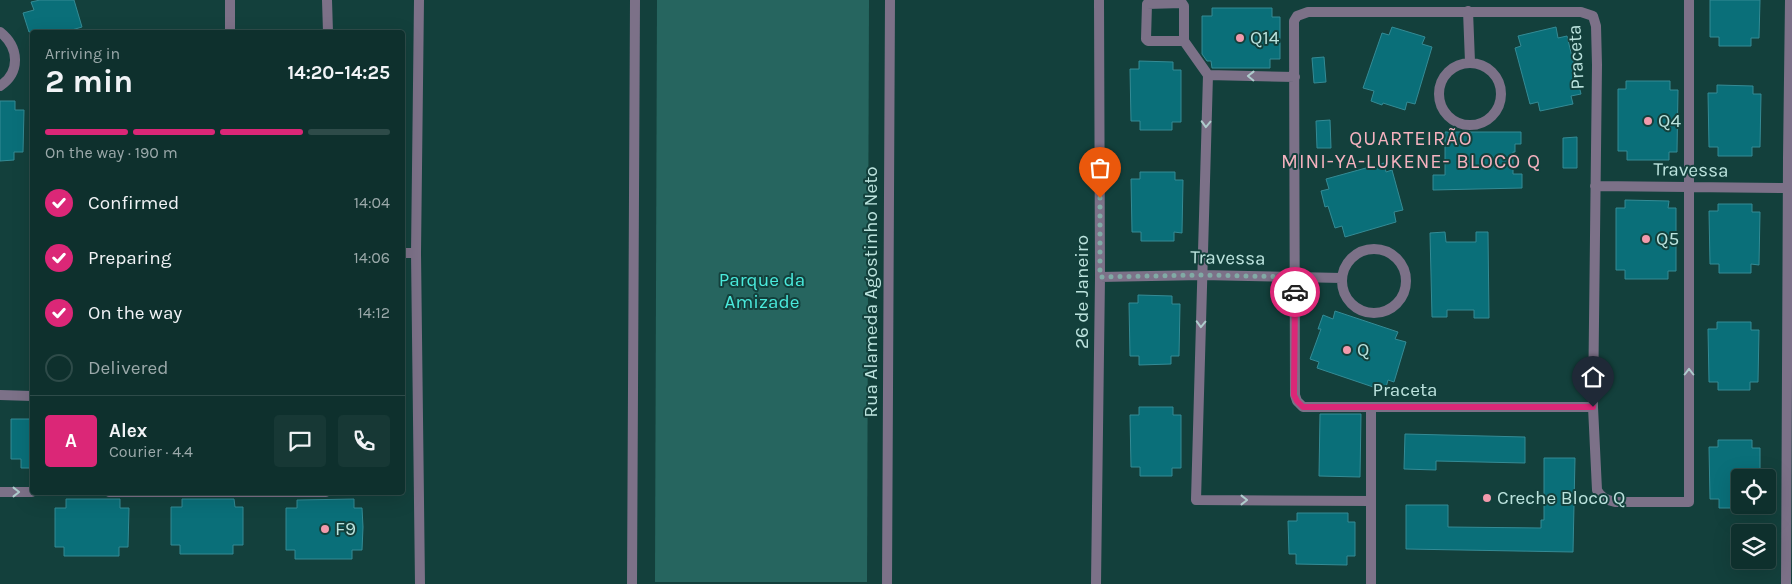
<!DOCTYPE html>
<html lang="en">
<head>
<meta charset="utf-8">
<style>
  :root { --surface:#0e302d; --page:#173835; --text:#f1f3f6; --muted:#9ba9aa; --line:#2e4b49; --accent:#db2777 }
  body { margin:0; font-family:Karla,sans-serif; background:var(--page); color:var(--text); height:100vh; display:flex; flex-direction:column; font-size:19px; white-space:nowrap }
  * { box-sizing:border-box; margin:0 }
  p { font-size:16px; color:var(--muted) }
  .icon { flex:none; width:28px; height:28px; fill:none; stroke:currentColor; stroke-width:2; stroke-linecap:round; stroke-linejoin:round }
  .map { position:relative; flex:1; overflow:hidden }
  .drawer { position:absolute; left:30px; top:30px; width:375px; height:465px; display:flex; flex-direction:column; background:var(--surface); border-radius:5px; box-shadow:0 5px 20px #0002,0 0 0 1px var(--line) }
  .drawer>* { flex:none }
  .fabs { position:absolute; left:1731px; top:469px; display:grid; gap:10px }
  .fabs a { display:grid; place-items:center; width:45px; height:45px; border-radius:5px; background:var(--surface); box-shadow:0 5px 20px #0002,0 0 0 1px var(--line); font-size:25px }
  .pin { position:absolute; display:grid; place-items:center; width:42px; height:42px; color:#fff; margin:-51px -21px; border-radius:50% 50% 50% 0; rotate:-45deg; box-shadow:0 0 5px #0007 }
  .pin .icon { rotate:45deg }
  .courier { position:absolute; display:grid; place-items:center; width:50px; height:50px; margin:-25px; border:4px solid #db2777; border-radius:50%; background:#fff; color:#222; box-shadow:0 1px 6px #0007 }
  .headline em { font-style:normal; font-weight:700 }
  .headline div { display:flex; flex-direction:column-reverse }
  .headline { display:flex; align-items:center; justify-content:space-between; height:85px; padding:0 15px }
  h1 { font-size:32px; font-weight:700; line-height:38px }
  .bar { display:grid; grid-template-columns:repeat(4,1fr); gap:8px 5px; align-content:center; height:60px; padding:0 15px }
  .bar i { height:6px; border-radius:4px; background:var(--line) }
  .bar .on { background:var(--accent) }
  .bar p { grid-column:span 4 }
  .line { display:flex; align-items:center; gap:12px; padding:0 15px; border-top:1px solid var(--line) }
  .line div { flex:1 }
  .round { display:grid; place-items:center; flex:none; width:52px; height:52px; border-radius:5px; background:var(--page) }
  ol { padding:0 15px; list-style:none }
  li { display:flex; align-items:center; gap:15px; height:55px }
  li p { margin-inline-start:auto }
  li .icon { padding:5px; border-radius:50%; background:var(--accent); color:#fff; stroke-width:4 }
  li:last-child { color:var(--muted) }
  li i { width:28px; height:28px; border:2px solid var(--line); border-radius:50% }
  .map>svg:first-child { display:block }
  .green { fill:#26655f }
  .building { fill:#0a6f79; stroke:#348b95 }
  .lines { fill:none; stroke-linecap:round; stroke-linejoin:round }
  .minor { stroke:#7c7188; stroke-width:10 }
  .oneway { stroke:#afcccd }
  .done { stroke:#81aaa5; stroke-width:5; stroke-dasharray:0 9 }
  .route { stroke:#db2777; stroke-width:6 }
  .poi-dot { fill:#f29aac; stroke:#13403c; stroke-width:2 }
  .labels { text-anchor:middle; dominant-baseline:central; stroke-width:4; stroke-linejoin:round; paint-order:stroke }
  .poi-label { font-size:19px; fill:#bce3de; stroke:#13403c; text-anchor:start }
  .street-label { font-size:19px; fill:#bce3de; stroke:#13403c }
  .park-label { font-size:19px; fill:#4aeadc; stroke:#13403c }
  .neighbourhood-label { font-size:20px; letter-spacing:1px; fill:#f5b2bf; stroke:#13403c }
</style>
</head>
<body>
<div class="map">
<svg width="1792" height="584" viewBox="0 0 1792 584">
  <rect width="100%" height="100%" fill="#13403c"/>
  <path class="green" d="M657 0H869L867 582H655Z"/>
  <path class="building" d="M40 0H74L82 27 65 32H29L23 13 34 10 31 2Z
    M1710 0H1760L1759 38H1751V46H1719V37H1710Z
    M1212 8H1272V17H1280V59H1270V68H1212L1211 61H1207L1202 54V16H1212Z
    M1392 27 1425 37 1422 44 1432 47 1415 104 1407 102 1405 110 1383 103 1382 105 1371 101 1374 91 1363 88 1382 33 1389 35Z
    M1556 27 1558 38 1567 36 1581 94 1571 96 1573 104 1540 111 1538 102 1530 104 1515 48 1521 46 1518 36Z
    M1324 57 1326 82 1314 83 1312 58Z
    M1139 61 1173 62V70H1181V122H1172V130H1140V121H1131L1130 69H1139Z
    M1626 81H1670V90H1678L1677 152H1669V160H1627V151H1618V89H1626Z
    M1717 85 1753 86V94H1761L1760 147H1752V156H1718V147H1709L1708 93H1717Z
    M0 101H15V110H24L23 152H14V160L0 161Z
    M1330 120 1331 148H1317L1316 121Z
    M1445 132H1521V144H1515V152H1513V174H1522V188L1433 190V175H1445Z
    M1577 137V168H1563V138Z
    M1384 163 1386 172 1392 170 1403 210 1394 212 1396 222 1345 237 1342 226 1335 228 1328 206 1325 207 1321 191 1329 189 1326 179Z
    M1140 172H1175V180H1183L1182 233 1174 232V241H1141V232H1132L1131 179H1140Z
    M1625 200 1669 201 1668 208H1676V271H1668V279H1625V270H1616V208H1625Z
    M1718 204H1752V212H1760L1759 265 1751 264V273H1719V264H1710L1709 211H1718Z
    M1445 232 1446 242H1476V232H1488L1489 318H1474V310H1447V317H1432L1430 233Z
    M1138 295 1172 296V304H1180L1179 356H1171V364L1139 365V356H1130L1129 303H1138Z
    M1335 311 1398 332 1395 339 1406 342 1394 382 1388 380 1385 391 1317 368 1319 362 1310 359 1321 329H1318L1323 315 1333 319Z
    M1717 322H1751V330H1759L1758 382H1750V390H1718V382H1709L1708 329H1717Z
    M1139 407H1173V415H1181V468H1172V476H1140V467H1131L1130 415H1139Z
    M1320 414H1361L1360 477 1319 476Z
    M11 419H32V468H21V459H11Z
    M1405 434 1525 437V463L1436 461V470L1404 469Z
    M1718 440H1752V448H1760V471H1742V478H1740V508H1719V499H1710L1709 447H1718Z
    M1544 458H1575L1573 552 1406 549V505H1448V527L1541 528V520H1544Z
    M66 499H120V508H129L128 547H119V556H64V547H55V508H66Z
    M182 499H234L235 507H243V545H233V554H180V545H171V507H182Z
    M354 499V508H362L363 527 362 550H352V559H295V550H286V508H297V500Z
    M1297 513H1348V522H1355V556H1347V565L1296 564V554H1289L1288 521H1297Z"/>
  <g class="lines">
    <path class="minor" d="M327 0 328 32
      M419 0 416 253 420 584
      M1182 3 1184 6V41H1148L1146 39 1147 4Z
      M1468 11 1470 62
      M0 32C19 47 21 72 0 86
      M230 32V0
      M1184 41 1208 75 1196 500 1371 501
      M1439 94a31 31 0 1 1 62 0a31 31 0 1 1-62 0Z
      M1208 75 1295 77
      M1595 186 1788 188
      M1342 281a32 32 0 1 1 64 0a32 32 0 1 1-64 0Z
      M402 253H416
      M1100 277 1202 275 1342 278
      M0 395 32 396
      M1593 407H1303L1297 401 1295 395 1294 21 1297 16 1308 12H1581L1593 16 1596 26 1597 65 1593 407 1597 490C1601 498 1607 500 1615 502H1689V0
      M1371 408V584
      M0 492H32
      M109 492H326
      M632 584 635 0
      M887 584 890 0
      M1096 584 1100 277 1099 0
      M1786 584 1788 158 1790 0"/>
  </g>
  <defs><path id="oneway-chevron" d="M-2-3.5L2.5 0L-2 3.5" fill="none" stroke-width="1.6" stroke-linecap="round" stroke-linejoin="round" transform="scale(1.25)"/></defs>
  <g class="oneway">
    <use href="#oneway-chevron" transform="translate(1251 76) rotate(-179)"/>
    <use href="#oneway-chevron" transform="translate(1206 124) rotate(92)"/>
    <use href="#oneway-chevron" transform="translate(1201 324) rotate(92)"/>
    <use href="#oneway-chevron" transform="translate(1689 372) rotate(-90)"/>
    <use href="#oneway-chevron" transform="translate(16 492)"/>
    <use href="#oneway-chevron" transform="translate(1244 500)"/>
  </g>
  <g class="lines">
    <path class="done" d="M1100 198V277L1202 275 1294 277 1295 292"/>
    <path class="route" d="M1295 292 1294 395 1297 401 1303 407H1593"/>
  </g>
  <g class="poi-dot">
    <circle cx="1240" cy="38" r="5"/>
    <circle cx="1648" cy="121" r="5"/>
    <circle cx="1646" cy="239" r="5"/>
    <circle cx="1347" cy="350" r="5"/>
    <circle cx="1487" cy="498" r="5"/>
    <circle cx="325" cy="529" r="5"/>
  </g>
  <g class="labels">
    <g class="poi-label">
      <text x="1250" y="38">Q14</text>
      <text x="1658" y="121">Q4</text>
      <text x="1656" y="239">Q5</text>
      <text x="1357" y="350">Q</text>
      <text x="1497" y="498">Creche Bloco Q</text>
      <text x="335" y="529">F9</text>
    </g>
    <g class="street-label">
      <text transform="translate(1576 57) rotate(-93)">Praceta</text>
      <text transform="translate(1691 170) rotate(1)">Travessa</text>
      <text transform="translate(1228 258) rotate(1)">Travessa</text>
      <text transform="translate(871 292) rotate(-90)">Rua Alameda Agostinho Neto</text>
      <text transform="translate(1082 292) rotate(-90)">26 de Janeiro</text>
      <text x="1405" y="390">Praceta</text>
    </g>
    <g class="park-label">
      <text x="762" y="280">Parque da<tspan x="762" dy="22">Amizade</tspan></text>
    </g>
    <g class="neighbourhood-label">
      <text x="1411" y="138">QUARTEIRÃO<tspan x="1411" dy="23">MINI-YA-LUKENE- BLOCO Q</tspan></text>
    </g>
  </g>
</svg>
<div class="fabs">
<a><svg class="icon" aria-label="locate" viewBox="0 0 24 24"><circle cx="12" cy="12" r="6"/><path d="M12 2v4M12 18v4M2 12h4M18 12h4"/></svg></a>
<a><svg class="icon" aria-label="layers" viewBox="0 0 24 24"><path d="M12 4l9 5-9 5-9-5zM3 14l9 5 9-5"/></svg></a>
</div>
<div class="pin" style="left:1100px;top:198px;background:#ea580c"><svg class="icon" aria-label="bag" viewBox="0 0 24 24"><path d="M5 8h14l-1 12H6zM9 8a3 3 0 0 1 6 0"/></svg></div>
<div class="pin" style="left:1593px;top:407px;background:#1f2937"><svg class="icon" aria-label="home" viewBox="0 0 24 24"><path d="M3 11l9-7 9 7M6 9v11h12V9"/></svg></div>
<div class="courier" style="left:1295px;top:292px"><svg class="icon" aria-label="car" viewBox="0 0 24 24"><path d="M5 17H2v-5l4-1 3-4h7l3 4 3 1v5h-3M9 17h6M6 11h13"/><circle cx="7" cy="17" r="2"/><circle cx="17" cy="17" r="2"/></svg></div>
<section class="drawer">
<div class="headline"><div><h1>2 min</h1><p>Arriving in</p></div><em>14:20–14:25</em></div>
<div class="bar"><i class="on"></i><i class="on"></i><i class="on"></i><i></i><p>On the way · 190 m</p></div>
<ol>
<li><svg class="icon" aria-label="check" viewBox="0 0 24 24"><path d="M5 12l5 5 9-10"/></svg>Confirmed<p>14:04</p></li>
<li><svg class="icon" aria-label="check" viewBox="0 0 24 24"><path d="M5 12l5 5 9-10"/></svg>Preparing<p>14:06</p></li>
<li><svg class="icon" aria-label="check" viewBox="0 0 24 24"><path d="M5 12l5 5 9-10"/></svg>On the way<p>14:12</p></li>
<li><i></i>Delivered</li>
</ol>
<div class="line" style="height:90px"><b class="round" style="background:var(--accent);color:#fff">A</b><div><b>Alex</b><p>Courier · 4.4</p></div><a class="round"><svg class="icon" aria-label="chat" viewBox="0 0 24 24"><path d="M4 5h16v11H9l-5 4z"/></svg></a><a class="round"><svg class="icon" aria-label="phone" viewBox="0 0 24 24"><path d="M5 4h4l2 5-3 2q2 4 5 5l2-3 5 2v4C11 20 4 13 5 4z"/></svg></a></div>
</section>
</div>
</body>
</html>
